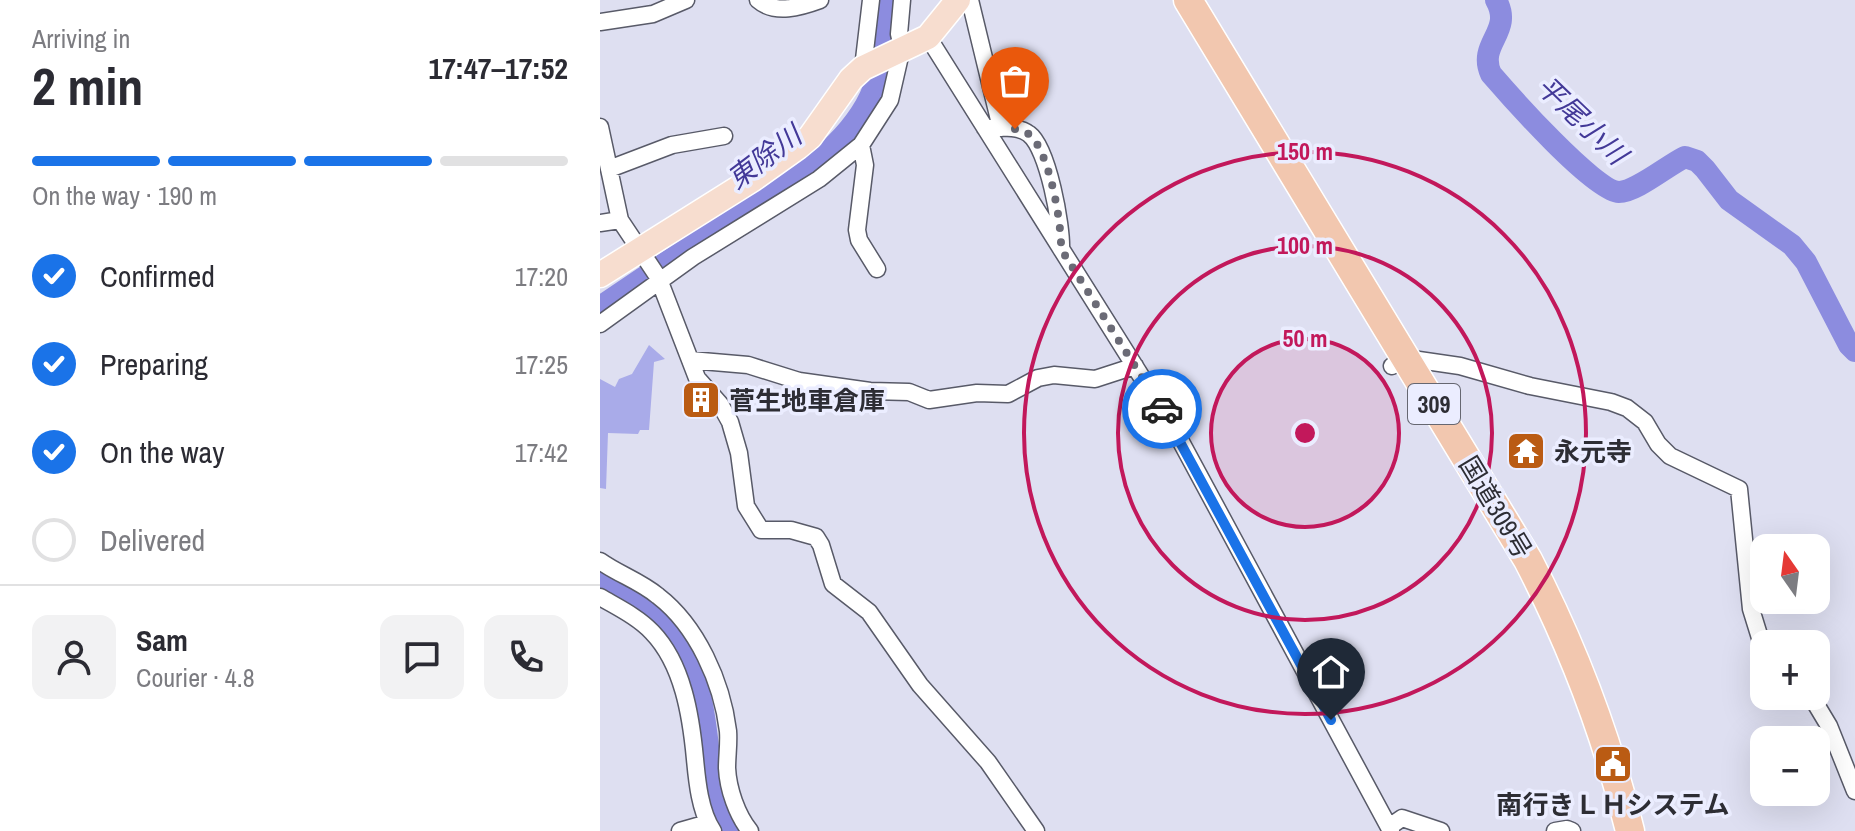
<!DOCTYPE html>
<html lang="en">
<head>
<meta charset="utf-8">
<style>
  :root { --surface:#fff; --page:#f2f2f3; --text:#2b2b33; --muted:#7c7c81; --line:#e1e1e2; --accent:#1a73e8 }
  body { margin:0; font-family:"Archivo Narrow","Noto Sans JP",sans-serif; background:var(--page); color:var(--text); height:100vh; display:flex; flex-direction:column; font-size:30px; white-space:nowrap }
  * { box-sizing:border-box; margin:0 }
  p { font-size:26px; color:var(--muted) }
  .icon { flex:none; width:44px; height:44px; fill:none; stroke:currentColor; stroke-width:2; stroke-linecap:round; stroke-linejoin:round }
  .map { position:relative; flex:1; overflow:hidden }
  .sheet { display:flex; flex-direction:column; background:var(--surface); width:600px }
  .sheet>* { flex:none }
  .needle { width:52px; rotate:346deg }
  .controls { position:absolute; left:1150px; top:534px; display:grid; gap:16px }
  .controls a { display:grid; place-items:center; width:80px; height:80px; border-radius:16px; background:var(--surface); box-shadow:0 8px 32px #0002; font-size:40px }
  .pin { position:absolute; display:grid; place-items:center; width:68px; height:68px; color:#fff; margin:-82px -34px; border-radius:50% 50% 50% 0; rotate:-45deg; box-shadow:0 0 8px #0007 }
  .pin .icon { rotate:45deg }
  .courier { position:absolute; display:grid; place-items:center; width:80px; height:80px; margin:-40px; border:6px solid #1a73e8; border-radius:50%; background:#fff; color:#222; box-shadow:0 2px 10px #0007 }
  .overview em { font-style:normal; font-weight:800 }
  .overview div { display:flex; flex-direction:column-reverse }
  .overview { display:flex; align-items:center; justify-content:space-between; height:136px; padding:0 32px }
  h1 { font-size:52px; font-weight:800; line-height:60px }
  .bar { display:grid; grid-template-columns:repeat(4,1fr); gap:12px 8px; align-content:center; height:96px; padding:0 32px }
  .bar i { height:10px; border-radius:6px; background:var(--line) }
  .bar .active { background:var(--accent) }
  .bar p { grid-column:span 4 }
  .line { display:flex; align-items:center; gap:20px; padding:0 32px; border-top:2px solid var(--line) }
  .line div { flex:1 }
  .round { display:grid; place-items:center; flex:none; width:84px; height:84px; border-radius:16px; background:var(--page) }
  ol { padding:0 32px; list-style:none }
  li { display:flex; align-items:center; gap:24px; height:88px }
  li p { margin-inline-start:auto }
  li .icon { padding:8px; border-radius:50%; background:var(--accent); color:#fff; stroke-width:4 }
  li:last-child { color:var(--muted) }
  li i { width:44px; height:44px; border:4px solid var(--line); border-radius:50% }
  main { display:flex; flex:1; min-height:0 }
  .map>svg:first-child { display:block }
  .green { fill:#a9abe9 }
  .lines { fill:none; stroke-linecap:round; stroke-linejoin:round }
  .river { stroke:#8c8cdf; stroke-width:22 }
  .street-casing { stroke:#585a68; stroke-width:19 }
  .primary-casing { stroke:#fff; stroke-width:27 }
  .highway-casing { stroke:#fff; stroke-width:31 }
  .street { stroke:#fff; stroke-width:16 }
  .primary { stroke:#f7ddcf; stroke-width:24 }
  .highway { stroke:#f2c7af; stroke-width:28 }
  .done { stroke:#6b6b76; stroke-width:8; stroke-dasharray:0 14.4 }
  .route { stroke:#1a73e8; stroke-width:10 }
  .ring { fill:none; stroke:#c2185b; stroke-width:4 }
  .labels { text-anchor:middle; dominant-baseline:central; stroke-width:7; stroke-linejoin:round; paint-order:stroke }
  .shield { fill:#ebedff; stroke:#666771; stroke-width:2 }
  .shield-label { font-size:24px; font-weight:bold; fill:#2d2d34 }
  .poi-label { font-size:26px; font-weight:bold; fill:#2d2d34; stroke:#ebedff; text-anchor:start }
  .street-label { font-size:26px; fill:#2d2d34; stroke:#ebedff }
  .water-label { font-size:28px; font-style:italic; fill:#433998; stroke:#ebedff }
  .centre { fill:#c2185b; stroke:#ebedff; stroke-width:4 }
  .ring-label { font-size:24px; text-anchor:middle; font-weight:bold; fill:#c2185b; stroke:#ebedff; stroke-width:7; stroke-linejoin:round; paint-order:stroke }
</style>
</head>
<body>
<main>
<section class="sheet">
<div class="overview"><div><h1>2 min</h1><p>Arriving in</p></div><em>17:47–17:52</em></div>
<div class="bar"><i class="active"></i><i class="active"></i><i class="active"></i><i></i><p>On the way · 190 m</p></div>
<ol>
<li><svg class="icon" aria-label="check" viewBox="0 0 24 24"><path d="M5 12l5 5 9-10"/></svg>Confirmed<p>17:20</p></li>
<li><svg class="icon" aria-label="check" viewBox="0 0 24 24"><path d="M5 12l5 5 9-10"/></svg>Preparing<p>17:25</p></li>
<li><svg class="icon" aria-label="check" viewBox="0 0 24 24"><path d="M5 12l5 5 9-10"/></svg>On the way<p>17:42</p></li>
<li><i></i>Delivered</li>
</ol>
<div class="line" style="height:144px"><a class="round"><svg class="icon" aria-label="person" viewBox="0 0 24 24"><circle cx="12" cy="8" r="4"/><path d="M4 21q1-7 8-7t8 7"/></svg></a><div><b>Sam</b><p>Courier · 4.8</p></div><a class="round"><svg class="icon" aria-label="chat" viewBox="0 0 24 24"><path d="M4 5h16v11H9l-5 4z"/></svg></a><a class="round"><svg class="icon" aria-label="phone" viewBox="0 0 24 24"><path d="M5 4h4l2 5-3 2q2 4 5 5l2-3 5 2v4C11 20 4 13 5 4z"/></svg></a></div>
</section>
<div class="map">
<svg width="1255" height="831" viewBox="0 0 1255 831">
  <rect width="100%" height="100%" fill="#dedff1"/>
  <path class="green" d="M49 345 65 359 54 362 49 430H40L38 434 8 433 6 489 0 488V379L15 387 19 379 32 374Z"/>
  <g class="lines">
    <path class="river" d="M896 0C914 32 877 43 891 74 910 96 994 191 1019 192 1036 192 1068 165 1085 157L1097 161 1105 169 1129 200 1192 245 1206 262 1249 345 1255 351
      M0 307C43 278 85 250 128 221 178 188 243 154 270 97 284 67 282 32 284 0
      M0 576C86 631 98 655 109 755 112 781 115 810 131 831"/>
    <defs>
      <path id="street" d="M158 0C175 15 201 7 220 0
        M302 0 299 34 303 51
        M370 0 401 128
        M0 22 53 14 86 0
        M328 37 573 427 791 831
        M263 68 271 0
        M0 127 20 220 58 277 97 378 120 404 130 422 139 453 146 506 161 530H191L216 537 221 545 233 584 269 612 320 685 388 762 436 831
        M385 128C398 128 418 125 429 134 448 148 462 226 461 249
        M261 145 265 165 257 230 259 240 277 269
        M9 169 72 145 124 136
        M0 223 20 220
        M0 324 93 257 219 179 261 145 290 100 301 52
        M90 360 148 365 199 381 270 391 309 392 329 400 377 393 408 394 438 378 454 375 495 379 535 366
        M792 366 805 358 860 366 930 386 1011 402 1027 408 1045 422 1058 444 1070 456 1139 489 1151 609 1164 651
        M0 561C18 574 40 581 58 596 97 626 122 682 128 731 129 743 127 756 127 768 128 789 137 815 150 831
        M0 597C17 607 38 617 52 632 83 664 91 716 95 759 97 781 100 812 113 831
        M1211 696 1229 726 1255 791
        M789 827 802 818 841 831
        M80 831 108 823
        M955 831 967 829 972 831"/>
      <path id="primary" d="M0 275 153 179 198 147 210 137 251 79 263 68 328 37 358 0"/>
      <path id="highway" d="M588 0 928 560C973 647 1007 736 1030 831"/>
    </defs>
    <use href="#street" class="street-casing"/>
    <use href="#primary" class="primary-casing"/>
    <use href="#highway" class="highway-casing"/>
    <use href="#street" class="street"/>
    <use href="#primary" class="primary"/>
    <use href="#highway" class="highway"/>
  </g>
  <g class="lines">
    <path class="done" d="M415 129C419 130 424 130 427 133 449 146 462 225 461 249L562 409"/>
    <path class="route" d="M562 409 731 720"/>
  </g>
  <circle cx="705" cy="433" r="94" fill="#c2185b" fill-opacity=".12"/>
  <g class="ring">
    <circle cx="705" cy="433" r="94"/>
    <circle cx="705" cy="433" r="187"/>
    <circle cx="705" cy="433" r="281"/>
  </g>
  <defs>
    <symbol id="building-square" viewBox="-11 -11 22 22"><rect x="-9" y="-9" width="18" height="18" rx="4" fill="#ba5b13" stroke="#ebedff"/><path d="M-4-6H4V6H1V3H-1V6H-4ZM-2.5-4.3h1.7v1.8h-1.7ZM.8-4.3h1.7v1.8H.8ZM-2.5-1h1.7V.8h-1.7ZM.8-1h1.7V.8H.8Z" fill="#fff"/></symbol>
    <symbol id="temple-square" viewBox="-11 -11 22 22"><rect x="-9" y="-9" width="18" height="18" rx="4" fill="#ba5b13" stroke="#ebedff"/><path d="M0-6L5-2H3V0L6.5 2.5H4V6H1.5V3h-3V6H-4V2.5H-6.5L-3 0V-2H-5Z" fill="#fff"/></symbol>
    <symbol id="civic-square" viewBox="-11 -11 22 22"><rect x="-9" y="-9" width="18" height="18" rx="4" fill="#ba5b13" stroke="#ebedff"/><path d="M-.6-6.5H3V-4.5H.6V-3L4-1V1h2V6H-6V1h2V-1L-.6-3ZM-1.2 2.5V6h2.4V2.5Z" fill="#fff"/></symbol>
  </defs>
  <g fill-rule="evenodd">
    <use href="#building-square" x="79" y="378" width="44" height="44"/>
    <use href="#temple-square" x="904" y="429" width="44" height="44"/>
    <use href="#civic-square" x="991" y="742" width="44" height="44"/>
  </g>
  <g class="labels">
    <rect class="shield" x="808" y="384" width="52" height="40" rx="6"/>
    <g class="shield-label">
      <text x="834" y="404">309</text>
    </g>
    <g class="poi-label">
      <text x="129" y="400">菅生地車倉庫</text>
      <text x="954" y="451">永元寺</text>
      <text x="1013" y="804" text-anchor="middle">南行きＬＨシステム</text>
    </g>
    <g class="street-label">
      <text transform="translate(896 507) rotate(59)">国道309号</text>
    </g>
    <g class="water-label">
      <text transform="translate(982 120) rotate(44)">平尾小川</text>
      <text transform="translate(164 157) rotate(-37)">東除川</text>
    </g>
  </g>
  <circle cx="705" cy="433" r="12" class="centre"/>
  <g class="ring-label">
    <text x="705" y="160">150 m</text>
    <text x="705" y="254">100 m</text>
    <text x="705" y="347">50 m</text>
  </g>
</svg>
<div class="controls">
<a><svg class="needle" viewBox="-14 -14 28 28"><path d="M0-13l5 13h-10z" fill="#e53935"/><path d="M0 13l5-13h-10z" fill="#7c7c81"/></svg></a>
<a>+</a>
<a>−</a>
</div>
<div class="pin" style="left:415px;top:129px;background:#ea580c"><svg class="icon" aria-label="bag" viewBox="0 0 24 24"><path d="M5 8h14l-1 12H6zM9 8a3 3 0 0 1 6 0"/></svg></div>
<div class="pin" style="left:731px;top:720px;background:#1f2937"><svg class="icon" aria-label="home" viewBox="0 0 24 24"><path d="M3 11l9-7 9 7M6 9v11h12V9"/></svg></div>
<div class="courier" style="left:562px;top:409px"><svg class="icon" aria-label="car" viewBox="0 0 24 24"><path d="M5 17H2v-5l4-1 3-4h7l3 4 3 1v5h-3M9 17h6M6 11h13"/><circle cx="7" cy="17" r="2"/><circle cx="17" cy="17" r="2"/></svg></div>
</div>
</main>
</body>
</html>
